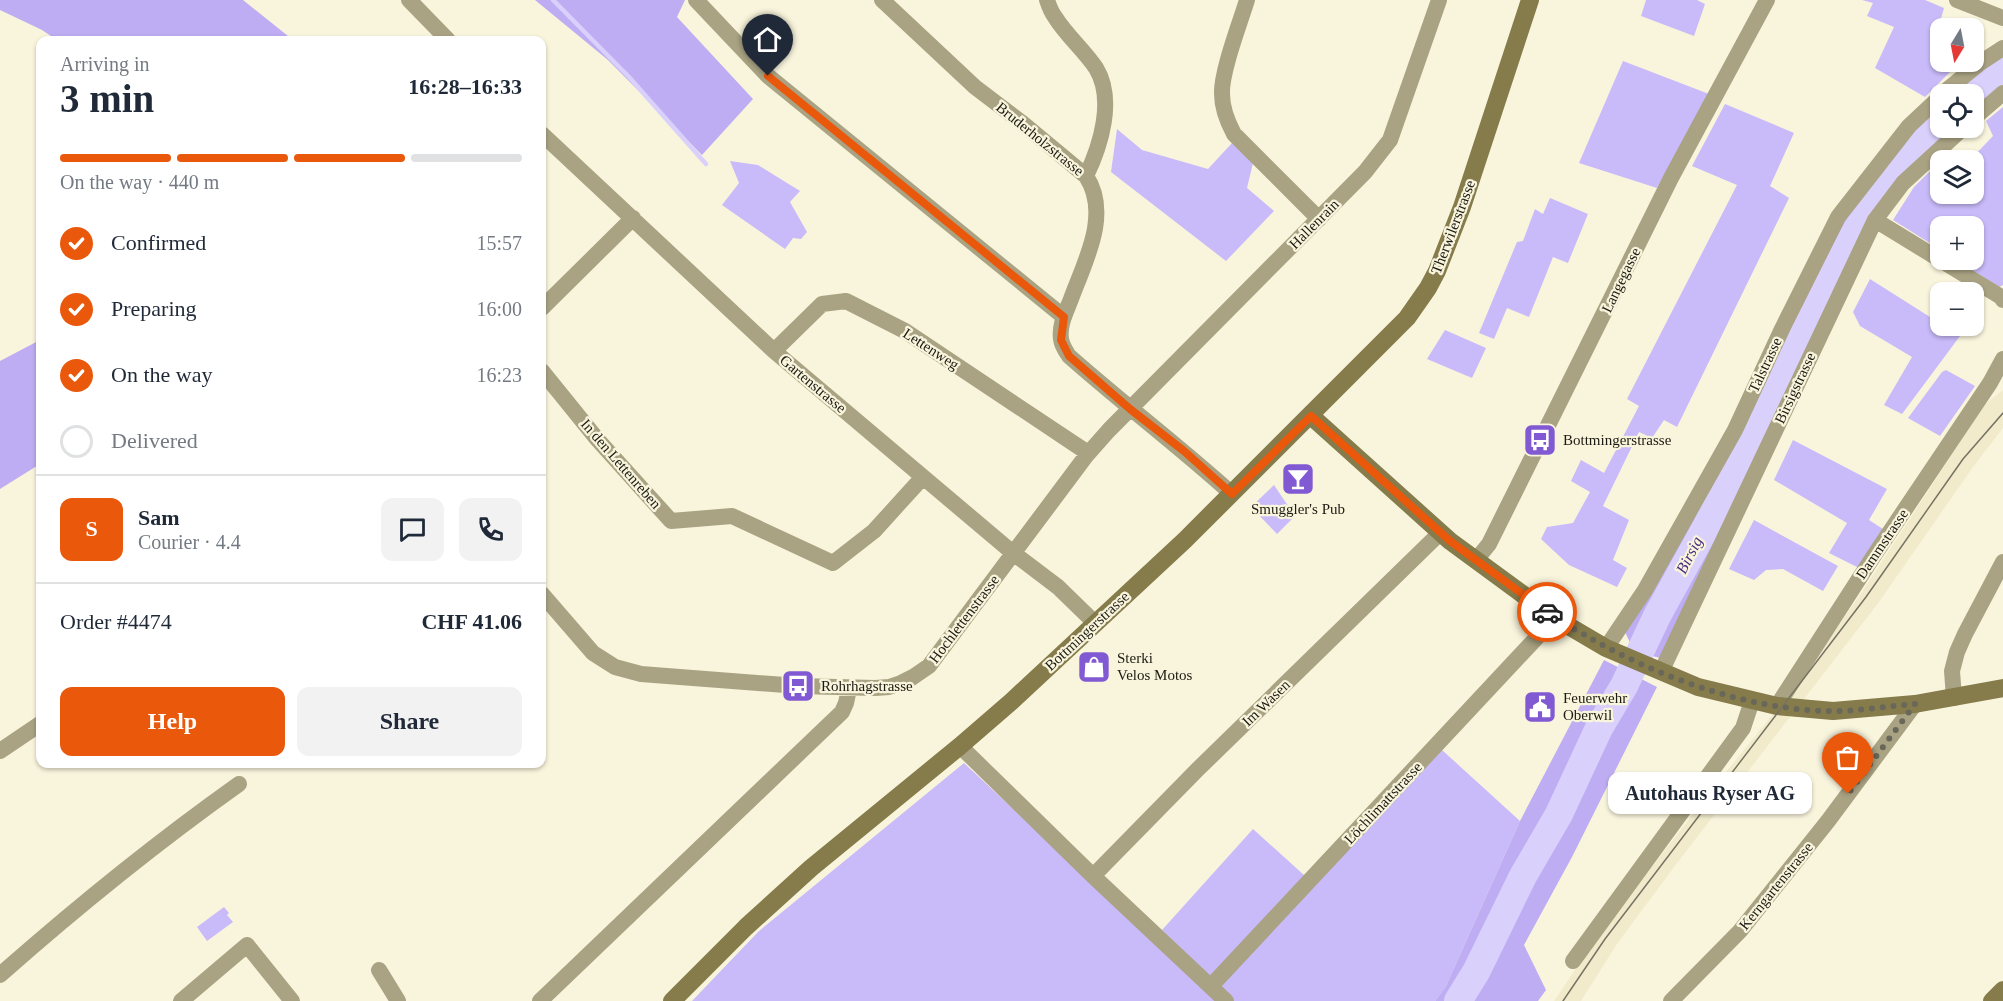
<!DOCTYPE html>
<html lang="en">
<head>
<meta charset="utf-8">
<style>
  :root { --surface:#fff; --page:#f2f2f3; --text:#1f2937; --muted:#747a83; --line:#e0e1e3; --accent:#ea580c }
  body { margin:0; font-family:Georgia,serif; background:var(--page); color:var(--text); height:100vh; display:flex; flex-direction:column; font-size:22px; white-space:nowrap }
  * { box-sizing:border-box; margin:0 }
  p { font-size:20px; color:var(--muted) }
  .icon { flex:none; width:33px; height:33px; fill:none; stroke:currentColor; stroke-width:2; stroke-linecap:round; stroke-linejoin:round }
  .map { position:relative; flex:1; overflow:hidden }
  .details { position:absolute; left:36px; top:36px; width:510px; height:732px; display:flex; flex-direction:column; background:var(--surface); border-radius:12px; box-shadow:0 2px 4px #0004 }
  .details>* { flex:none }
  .needle { width:39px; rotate:190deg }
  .tools { position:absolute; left:1930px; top:18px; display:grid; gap:12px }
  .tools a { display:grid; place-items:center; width:54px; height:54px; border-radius:12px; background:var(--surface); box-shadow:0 2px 4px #0004; font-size:30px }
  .pin { position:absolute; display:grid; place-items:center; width:51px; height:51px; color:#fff; margin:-62px -26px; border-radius:50% 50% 50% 0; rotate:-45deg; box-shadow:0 0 6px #0007 }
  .pin .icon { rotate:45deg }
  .courier { position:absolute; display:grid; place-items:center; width:60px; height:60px; margin:-30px; border:4px solid #ea580c; border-radius:50%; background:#fff; color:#222; box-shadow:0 2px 8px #0007 }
  .bubble { position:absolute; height:42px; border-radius:12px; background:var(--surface); box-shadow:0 2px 4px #0004; font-size:20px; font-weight:600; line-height:42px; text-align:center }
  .head em { font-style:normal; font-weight:600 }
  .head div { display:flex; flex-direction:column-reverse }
  .head { display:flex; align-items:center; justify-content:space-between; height:102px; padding:0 24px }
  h1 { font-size:39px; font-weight:600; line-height:45px }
  .bar { display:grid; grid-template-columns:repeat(4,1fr); gap:9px 6px; align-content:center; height:72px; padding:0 24px }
  .bar i { height:8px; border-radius:4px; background:var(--line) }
  .bar .active { background:var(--accent) }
  .bar p { grid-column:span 4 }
  .line { display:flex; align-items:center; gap:15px; padding:0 24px; border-top:2px solid var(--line) }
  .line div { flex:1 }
  .round { display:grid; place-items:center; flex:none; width:63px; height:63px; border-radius:12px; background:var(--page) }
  ol { padding:0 24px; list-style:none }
  li { display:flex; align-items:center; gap:18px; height:66px }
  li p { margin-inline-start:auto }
  li .icon { padding:6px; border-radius:50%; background:var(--accent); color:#fff; stroke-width:4 }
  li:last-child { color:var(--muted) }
  li i { width:33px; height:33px; border:3px solid var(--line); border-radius:50% }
  .action { display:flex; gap:12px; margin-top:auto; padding:12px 24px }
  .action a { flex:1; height:69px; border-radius:12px; background:var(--accent); color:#fff; font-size:24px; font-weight:600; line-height:69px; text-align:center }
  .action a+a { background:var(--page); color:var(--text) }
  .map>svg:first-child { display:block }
  .built { fill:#f1ebcc }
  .green { fill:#c9baf9 }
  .forest { fill:#beadf3 }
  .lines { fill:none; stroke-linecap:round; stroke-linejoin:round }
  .stream { stroke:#d9d0fb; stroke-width:4.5 }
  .river { stroke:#d9d0fb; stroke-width:28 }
  .street { stroke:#a9a383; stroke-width:16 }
  .secondary { stroke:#857b4b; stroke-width:18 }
  .tram { stroke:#767364; stroke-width:1.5 }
  .done { stroke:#696759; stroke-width:6; stroke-dasharray:0 10.8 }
  .route { stroke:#ea580c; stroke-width:8 }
  .labels { text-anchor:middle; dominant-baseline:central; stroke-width:4.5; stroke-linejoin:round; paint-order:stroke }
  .street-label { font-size:15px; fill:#1c1a12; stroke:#f9f5dd }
  .poi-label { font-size:15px; fill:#1c1a12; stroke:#f9f5dd; text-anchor:start }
  .water-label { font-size:16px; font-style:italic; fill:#4a2f7f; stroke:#f9f5dd }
</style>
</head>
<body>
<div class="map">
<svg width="2003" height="1001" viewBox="0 0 2003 1001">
  <rect width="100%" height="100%" fill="#f9f5dd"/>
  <path class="built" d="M2003 390V428L1973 467 1879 602 1677 863 1617 944 1581 1001H1554L1600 933 1730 767 1799 682 1860 595 1985 404Z"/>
  <path class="green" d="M1646 0H1697L1705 4 1694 36 1641 16Z
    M1862 0H1925L1944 8 1930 57 1951 71 1925 97 1875 68 1894 27 1867 16 1873 3Z
    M1623 61 1709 94 1657 188 1579 163Z
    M1725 104 1794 133 1770 186 1789 198 1677 427 1664 420 1652 438 1639 432 1603 506 1629 520 1613 560 1627 568 1617 587 1569 565 1541 539 1547 527 1573 523 1590 492 1571 481 1581 460 1604 473 1639 406 1627 399 1737 185 1692 166Z
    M2003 107V285L1999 287 1956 260H1974V226H1941V250L1893 220 1914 187 1942 159 1944 160H1941V194H1974V160H1970L1993 136 1986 121Z
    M1117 129 1142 150 1208 169 1232 143 1253 163 1247 188 1274 211 1226 261 1111 172Z
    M730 161 758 165 800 191 790 202 807 232 801 239 793 238 785 249 722 205 739 183Z
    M1550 198 1588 214 1568 263 1553 257 1529 317 1507 308 1494 339 1479 333 1517 242 1523 241 1535 209 1543 214Z
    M1870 279 1960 336 1902 414 1884 405 1912 357 1860 326 1853 312Z
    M1445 330 1486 348 1472 378 1427 359Z
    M1946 370 1975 386 1940 436 1908 418 1942 372Z
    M1793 440 1887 489 1869 520 1883 529 1859 568 1829 553 1847 523 1774 480Z
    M1274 485 1295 516 1277 534 1251 507Z
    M1754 520 1838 566 1823 591 1783 569 1766 570 1754 580 1729 569Z
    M1442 750 1520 821 1446 986 1435 1001H692L759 931 964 763 1212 995Z
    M1253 829 1305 876 1211 977 1162 930Z
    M224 907 229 913 227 915 233 922 207 941 197 927Z"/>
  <path class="forest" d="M0 0H243L293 40H57L42 30 0 10Z
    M535 0H685L677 17 753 99 702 155 608 60Z
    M2003 59V90L1974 115V94H1955Z
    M1941 107V128H1959L1873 221 1660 658 1634 651 1625 632 1842 223 1916 128Z
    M40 340V464L0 489V361Z
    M1604 660 1657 687 1572 857 1524 945 1546 990 1538 1001H1435L1446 986 1520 821Z"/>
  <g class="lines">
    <path class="stream" d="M553 0 629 77 706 164"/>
    <path class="river" d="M1974 96 2003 72
      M1458 1001 1476 972 1523 876 1559 814 1599 728 1624 686 1657 616 1706 527 1801 335 1869 206 1896 170 1941 123"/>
    <path class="street" d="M409 0 448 40
      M696 0 768 76 1064 317
      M882 0 975 87 1021 122 1086 176C1111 214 1085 261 1071 299 1066 312 1059 325 1061 339 1062 346 1065 350 1069 356 1122 403 1179 446 1232 494
      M1047 0C1049 6 1051 12 1055 17 1066 35 1084 50 1096 68 1115 99 1101 145 1086 176
      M1247 0C1240 23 1221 72 1222 94 1222 109 1227 121 1234 134L1319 219
      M1957 0 2003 18
      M1942 94 1980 63 2003 48
      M1974 118 2003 93
      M542 134 774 351 1013 553 1058 587 1095 623
      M1875 220 2001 297 2003 300
      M542 308 633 218
      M774 351 822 304 846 301 905 331 1088 453
      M542 371 597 439 671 521 732 516 833 563 874 531 923 477
      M1476 560 1489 544 1671 178 1767 0
      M542 594 593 653 615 667 641 674 798 686 875 688 889 687 901 683 913 677 929 666 1086 456 1109 430 1365 172 1390 140 1439 0
      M1606 648 1645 590 1735 430 1782 329 1838 217 1909 126 1941 96
      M1661 672 1875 220 1903 183 1963 128
      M1954 698 1952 671 1957 652 1965 634 2003 562
      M1777 706 1875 554 1990 383 2003 359
      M960 746 1093 876 1226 1001
      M0 751 40 724
      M1093 876 1198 769 1441 532
      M1573 961 1743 728 1752 701
      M379 970 398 1001
      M0 975C77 907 156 843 239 784
      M1211 986 1555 618
      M181 1001 247 945 292 1001
      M540 1001 842 712 846 703 849 689
      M1671 1001 1740 931 1828 821 1915 704"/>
    <path class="secondary" d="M1311 416 1450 541 1555 618 1606 648 1698 687 1777 706 1833 711 1915 704 2003 688
      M672 1001 746 927 811 868 960 746 1012 701 1185 540 1407 318 1428 288 1437 271 1462 207 1530 0
      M1992 1001 2003 990"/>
    <path class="tram" d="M1563 1001 1605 939 1866 597 1963 459 2003 413"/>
  </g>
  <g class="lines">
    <path class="done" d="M1547 612C1560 622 1576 630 1590 638 1660 678 1752 711 1833 711 1860 711 1888 706 1915 704L1848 794"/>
    <path class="route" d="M768 76 1064 317 1061 340 1069 356 1130 409 1184 451 1232 494 1311 416 1450 541 1547 612"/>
  </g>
  <defs>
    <symbol id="bus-square" viewBox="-11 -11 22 22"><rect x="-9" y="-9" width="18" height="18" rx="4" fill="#8159d2" stroke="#f9f5dd"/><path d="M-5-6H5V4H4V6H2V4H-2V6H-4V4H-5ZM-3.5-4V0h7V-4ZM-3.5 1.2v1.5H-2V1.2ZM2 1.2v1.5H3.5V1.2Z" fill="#fff"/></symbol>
    <symbol id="bar-square" viewBox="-11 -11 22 22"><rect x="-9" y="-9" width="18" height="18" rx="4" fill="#8159d2" stroke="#f9f5dd"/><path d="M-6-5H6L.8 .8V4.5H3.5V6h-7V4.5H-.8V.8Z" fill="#fff"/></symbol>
    <symbol id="shop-square" viewBox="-11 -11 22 22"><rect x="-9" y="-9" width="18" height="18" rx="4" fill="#8159d2" stroke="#f9f5dd"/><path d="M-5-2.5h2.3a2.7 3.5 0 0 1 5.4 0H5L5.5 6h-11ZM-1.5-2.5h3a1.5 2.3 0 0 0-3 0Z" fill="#fff"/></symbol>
    <symbol id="civic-square" viewBox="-11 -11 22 22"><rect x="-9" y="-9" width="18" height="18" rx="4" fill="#8159d2" stroke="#f9f5dd"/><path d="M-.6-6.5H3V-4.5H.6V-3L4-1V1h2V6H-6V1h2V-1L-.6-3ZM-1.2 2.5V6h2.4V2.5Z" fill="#fff"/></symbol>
  </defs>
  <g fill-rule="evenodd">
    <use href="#bus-square" x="1521" y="421" width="38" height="38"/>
    <use href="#bar-square" x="1279" y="460" width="38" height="38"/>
    <use href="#shop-square" x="1075" y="648" width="38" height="38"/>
    <use href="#bus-square" x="779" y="667" width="38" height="38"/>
    <use href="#civic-square" x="1521" y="688" width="38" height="38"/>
  </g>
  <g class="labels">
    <g class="street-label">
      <text transform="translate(1040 139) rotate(39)">Bruderholzstrasse</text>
      <text transform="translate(1314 224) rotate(-45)">Hallenrain</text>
      <text transform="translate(1453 227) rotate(-69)">Therwilerstrasse</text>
      <text transform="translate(1621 280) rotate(-64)">Langegasse</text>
      <text transform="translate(931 349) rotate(33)">Lettenweg</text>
      <text transform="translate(1765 365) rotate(-65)">Talstrasse</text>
      <text transform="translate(813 384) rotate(40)">Gartenstrasse</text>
      <text transform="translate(1795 388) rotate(-65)">Birsigstrasse</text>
      <text transform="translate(621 464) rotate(49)">In den Lettenreben</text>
      <text transform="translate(1882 544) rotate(-56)">Dammstrasse</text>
      <text transform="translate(964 619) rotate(-53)">Hochlettenstrasse</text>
      <text transform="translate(1087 631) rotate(-43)">Bottmingerstrasse</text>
      <text transform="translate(1266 703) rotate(-44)">Im Wasen</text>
      <text transform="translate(1383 803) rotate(-47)">Löchlimattstrasse</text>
      <text transform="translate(1776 886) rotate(-51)">Kerngartenstrasse</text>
    </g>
    <g class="poi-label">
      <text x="1563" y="440">Bottmingerstrasse</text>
      <text x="1298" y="509" text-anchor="middle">Smuggler's Pub</text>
      <text x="1117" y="658">Sterki<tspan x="1117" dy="17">Velos Motos</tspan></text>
      <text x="821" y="686">Rohrhagstrasse</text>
      <text x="1563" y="698">Feuerwehr<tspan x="1563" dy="17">Oberwil</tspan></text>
    </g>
    <g class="water-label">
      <text transform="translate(1689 555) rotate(-63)">Birsig</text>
    </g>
  </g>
</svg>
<div class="tools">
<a><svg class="needle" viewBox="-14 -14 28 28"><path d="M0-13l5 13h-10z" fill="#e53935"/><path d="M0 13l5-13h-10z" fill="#747a83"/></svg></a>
<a><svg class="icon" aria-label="locate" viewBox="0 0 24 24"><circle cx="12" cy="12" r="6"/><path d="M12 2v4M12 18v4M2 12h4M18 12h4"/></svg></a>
<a><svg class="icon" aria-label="layers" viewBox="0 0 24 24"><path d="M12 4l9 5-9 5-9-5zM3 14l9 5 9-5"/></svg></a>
<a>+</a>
<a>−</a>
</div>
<div class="pin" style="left:1848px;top:794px;background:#ea580c"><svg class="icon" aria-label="bag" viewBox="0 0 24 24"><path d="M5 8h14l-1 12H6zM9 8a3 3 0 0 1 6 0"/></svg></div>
<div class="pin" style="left:768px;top:76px;background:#1f2937"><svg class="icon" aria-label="home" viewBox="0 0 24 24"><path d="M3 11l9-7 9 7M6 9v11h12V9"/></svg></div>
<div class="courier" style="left:1547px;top:612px"><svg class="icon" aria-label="car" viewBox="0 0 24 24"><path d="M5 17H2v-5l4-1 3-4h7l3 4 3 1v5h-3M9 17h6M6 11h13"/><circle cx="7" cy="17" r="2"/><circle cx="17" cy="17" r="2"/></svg></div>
<div class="bubble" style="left:1608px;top:772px;width:204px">Autohaus Ryser AG</div>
<section class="details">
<div class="head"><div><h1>3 min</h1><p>Arriving in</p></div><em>16:28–16:33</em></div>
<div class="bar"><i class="active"></i><i class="active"></i><i class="active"></i><i></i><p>On the way · 440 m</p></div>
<ol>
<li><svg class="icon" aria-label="check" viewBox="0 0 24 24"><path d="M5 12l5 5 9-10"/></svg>Confirmed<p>15:57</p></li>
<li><svg class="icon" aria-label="check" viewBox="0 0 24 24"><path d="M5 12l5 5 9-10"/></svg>Preparing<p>16:00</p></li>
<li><svg class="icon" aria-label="check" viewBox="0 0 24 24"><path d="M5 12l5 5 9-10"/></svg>On the way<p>16:23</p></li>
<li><i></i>Delivered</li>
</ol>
<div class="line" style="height:108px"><b class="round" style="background:var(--accent);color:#fff">S</b><div><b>Sam</b><p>Courier · 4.4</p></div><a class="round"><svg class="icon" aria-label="chat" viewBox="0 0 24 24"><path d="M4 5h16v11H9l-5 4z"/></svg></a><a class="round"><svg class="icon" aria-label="phone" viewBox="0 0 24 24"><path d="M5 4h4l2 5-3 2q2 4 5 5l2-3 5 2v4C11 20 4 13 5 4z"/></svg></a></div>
<div class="line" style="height:78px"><div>Order #4474</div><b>CHF 41.06</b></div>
<div class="action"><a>Help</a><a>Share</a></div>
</section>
</div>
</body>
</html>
